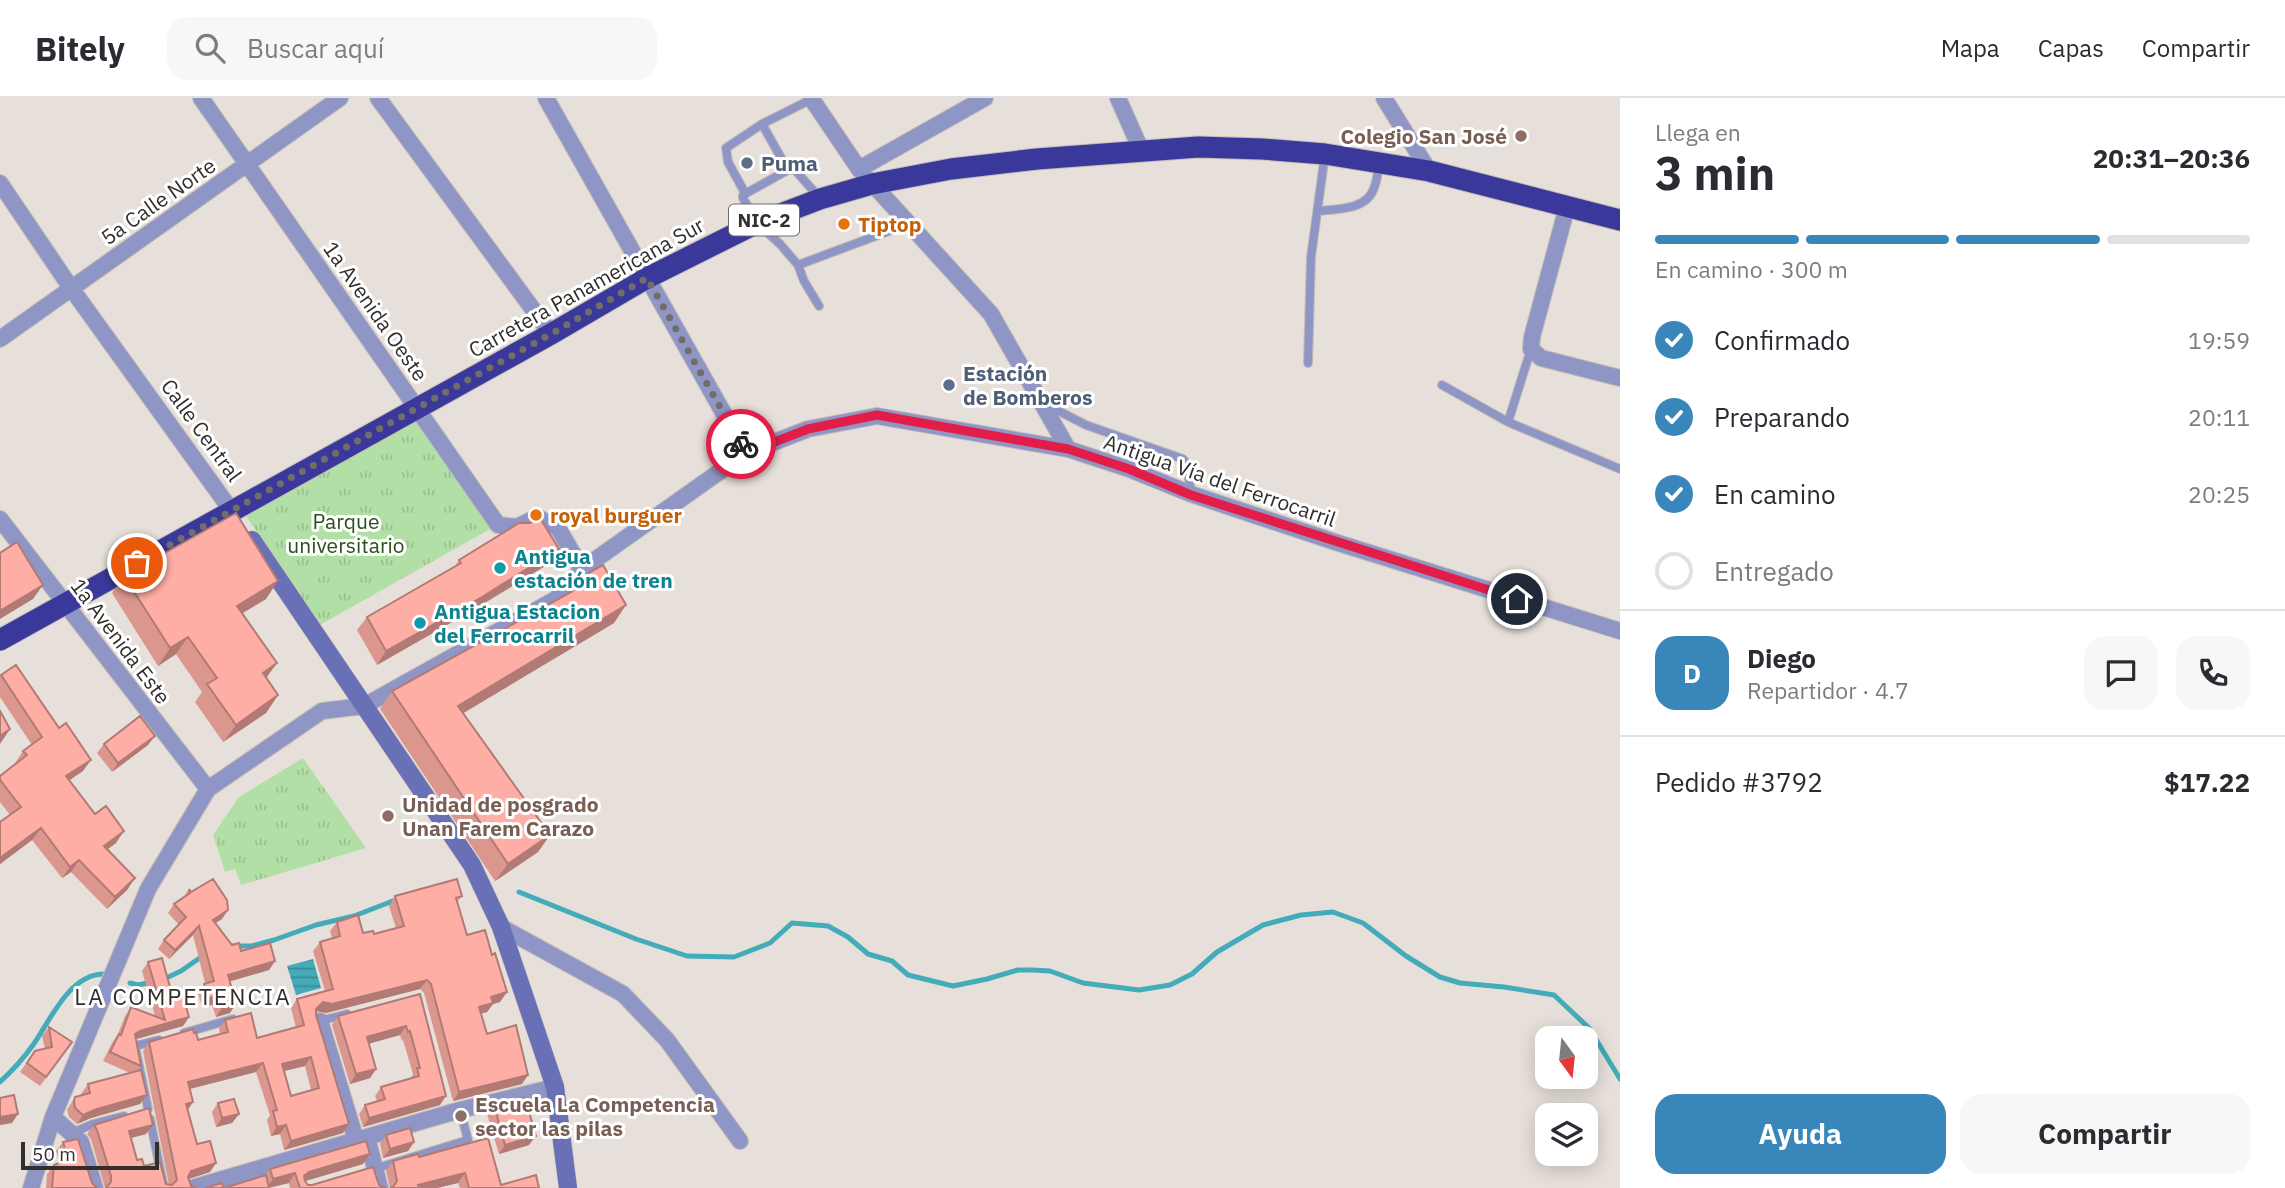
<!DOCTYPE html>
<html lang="es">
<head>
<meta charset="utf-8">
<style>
  :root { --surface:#fff; --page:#f7f7f7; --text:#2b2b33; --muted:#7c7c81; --line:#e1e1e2; --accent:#3987ba }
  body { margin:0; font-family:"IBM Plex Sans",sans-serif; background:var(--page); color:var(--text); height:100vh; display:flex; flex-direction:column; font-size:26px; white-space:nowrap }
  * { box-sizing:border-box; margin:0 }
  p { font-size:23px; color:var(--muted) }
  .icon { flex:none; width:38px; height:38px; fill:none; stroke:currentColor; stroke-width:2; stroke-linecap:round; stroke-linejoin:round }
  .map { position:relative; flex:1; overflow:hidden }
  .panel { display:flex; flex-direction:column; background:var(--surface); width:665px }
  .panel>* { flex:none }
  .needle { width:46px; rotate:165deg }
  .fabs { position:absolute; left:1535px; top:928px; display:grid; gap:14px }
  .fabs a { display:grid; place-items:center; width:63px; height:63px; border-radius:14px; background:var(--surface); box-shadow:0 4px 18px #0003; font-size:35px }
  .scale { position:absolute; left:21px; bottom:18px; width:138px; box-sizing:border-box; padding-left:7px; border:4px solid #312f2c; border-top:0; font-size:19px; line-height:24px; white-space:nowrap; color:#312f2c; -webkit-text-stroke:5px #fff; paint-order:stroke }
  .pin { position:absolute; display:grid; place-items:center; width:60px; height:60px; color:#fff; margin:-30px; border:4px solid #fff; border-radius:50%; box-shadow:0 2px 7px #0007 }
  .courier { position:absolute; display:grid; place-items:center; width:70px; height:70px; margin:-35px; border:5px solid #e11d48; border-radius:50%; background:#fff; color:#222; box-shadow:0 2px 9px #0007 }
  .head em { font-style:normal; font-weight:700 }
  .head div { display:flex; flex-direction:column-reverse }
  .head { display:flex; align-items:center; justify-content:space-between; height:119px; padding:0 35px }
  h1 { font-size:46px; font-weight:700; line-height:52px }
  .bar { display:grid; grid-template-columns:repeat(4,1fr); gap:10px 7px; align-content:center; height:84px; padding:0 35px }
  .bar i { height:9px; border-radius:5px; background:var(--line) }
  .bar .active { background:var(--accent) }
  .bar p { grid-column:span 4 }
  .line { display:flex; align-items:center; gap:18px; padding:0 35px; border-top:2px solid var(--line) }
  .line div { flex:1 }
  .round { display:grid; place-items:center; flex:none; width:74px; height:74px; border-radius:21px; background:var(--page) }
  ol { padding:0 35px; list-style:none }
  li { display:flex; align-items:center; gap:21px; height:77px }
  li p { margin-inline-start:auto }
  li .icon { padding:7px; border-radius:50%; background:var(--accent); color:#fff; stroke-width:4 }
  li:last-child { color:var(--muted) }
  li i { width:38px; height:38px; border:4px solid var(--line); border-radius:50% }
  .action { display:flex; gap:14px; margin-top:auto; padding:14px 35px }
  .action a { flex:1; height:80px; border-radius:21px; background:var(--accent); color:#fff; font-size:28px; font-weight:700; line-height:80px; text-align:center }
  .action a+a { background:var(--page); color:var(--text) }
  header { display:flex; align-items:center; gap:42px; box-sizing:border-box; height:98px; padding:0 35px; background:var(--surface); border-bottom:2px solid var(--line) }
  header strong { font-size:33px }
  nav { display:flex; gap:38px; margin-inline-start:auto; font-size:24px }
  .search { width:490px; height:63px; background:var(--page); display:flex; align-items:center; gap:18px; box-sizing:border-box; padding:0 24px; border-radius:21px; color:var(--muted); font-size:26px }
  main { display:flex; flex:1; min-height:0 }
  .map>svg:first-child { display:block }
  .grass { fill:url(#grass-tufts) }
  .water { fill:url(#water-rules) }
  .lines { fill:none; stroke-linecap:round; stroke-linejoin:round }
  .stream { stroke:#43abb9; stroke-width:5 }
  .lane-casing { stroke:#c3bdb7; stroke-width:10 }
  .street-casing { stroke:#c3bdb7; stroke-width:18 }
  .secondary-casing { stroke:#c3bdb7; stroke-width:19 }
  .highway-casing { stroke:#c3bdb7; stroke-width:23 }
  .lane { stroke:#8f96c5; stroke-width:8 }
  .street { stroke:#8f96c5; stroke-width:16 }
  .secondary { stroke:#6970b5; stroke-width:18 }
  .highway { stroke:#3b389b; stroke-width:21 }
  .wall { fill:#db968e; fill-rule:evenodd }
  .shaded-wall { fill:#b27a74 }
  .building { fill:#ffaea5; stroke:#b27a74; stroke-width:2; fill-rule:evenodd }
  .done { stroke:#716d69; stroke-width:7; stroke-dasharray:0 12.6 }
  .route { stroke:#e11d48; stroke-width:9 }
  .education-dot { fill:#8d6e63; stroke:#fff; stroke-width:2.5 }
  .service-dot { fill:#5c6f8a; stroke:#fff; stroke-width:2.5 }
  .food-dot { fill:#e8710a; stroke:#fff; stroke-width:2.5 }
  .culture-dot { fill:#0f9aa8; stroke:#fff; stroke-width:2.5 }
  .labels { text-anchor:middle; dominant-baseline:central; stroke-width:6; stroke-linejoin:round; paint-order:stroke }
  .shield { fill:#fff; stroke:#6f6d6b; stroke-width:2 }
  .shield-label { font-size:19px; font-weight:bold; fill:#312f2c }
  .education-label { font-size:21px; font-weight:bold; fill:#785e54; stroke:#fff; text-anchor:start }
  .service-label { font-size:21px; font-weight:bold; fill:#4e5e75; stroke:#fff; text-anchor:start }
  .street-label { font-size:21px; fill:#312f2c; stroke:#fff }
  .food-label { font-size:21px; font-weight:bold; fill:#c56008; stroke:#fff; text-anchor:start }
  .park-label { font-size:21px; fill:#255116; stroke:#fff }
  .culture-label { font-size:21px; font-weight:bold; fill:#0d838f; stroke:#fff; text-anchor:start }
  .neighbourhood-label { font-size:23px; letter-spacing:2px; fill:#312f2c; stroke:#fff }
</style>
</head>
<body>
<header>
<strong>Bitely</strong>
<div class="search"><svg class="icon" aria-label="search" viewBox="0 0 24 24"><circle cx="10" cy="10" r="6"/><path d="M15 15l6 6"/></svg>Buscar aquí</div>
<nav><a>Mapa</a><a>Capas</a><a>Compartir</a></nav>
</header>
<main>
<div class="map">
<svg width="1620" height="1090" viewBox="0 0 1620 1090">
  <defs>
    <pattern id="grass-tufts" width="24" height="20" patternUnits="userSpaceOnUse" patternTransform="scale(1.75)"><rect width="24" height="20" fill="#b2dfa6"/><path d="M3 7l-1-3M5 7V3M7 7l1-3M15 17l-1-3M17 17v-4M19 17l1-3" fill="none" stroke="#9ac08f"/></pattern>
    <pattern id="water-rules" width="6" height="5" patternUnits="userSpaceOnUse" patternTransform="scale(1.75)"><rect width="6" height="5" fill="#43abb9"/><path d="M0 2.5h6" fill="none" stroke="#398c97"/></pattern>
  </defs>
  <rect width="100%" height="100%" fill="#e7e0da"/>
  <path class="grass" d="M415 323 492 430 318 528 243 413Z
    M303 660 366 750 241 787 235 771 225 774 213 737 239 699Z"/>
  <path class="water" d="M313 861 321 890 296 897 287 868Z"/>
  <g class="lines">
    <path class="stream" d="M519 794 636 841 687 858 734 859 770 845 792 825 828 828 848 839 868 856 892 863 908 877 953 888 987 881 1018 872H1033L1050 873 1083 885 1139 892 1170 887 1192 876 1217 854 1263 827 1301 817 1333 814 1363 825 1406 858 1440 879 1460 885 1504 889 1554 897 1589 930 1620 981
      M233 848H252L274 842 316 827 354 818 398 801
      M162 882 181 873 204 857
      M130 885 138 887 152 884
      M0 984C12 973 23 961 33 947 50 923 69 876 104 876"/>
    <defs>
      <path id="lane" d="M762 26 788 72
        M745 95 728 64 726 50 762 26 812 1
        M1318 113C1337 111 1367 112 1374 90 1377 83 1378 74 1379 67
        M798 167 780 146 757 125 743 100V97L788 72H795L818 98
        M819 208 804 183 798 167 908 126
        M1308 265 1311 159 1325 56
        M1442 287 1508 324 1620 371
        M1045 306 1086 327 1183 361 1187 366 1191 396
        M1508 324 1531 251
        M320 923 347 916
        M184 935 233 921
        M148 1011 135 948 159 942
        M150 1021 164 1090
        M72 1035 93 1026 124 1018
        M374 1071 468 1042 460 1012"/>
      <path id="street" d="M201 0 498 427 517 429 537 419 558 430 582 471
        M378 0 551 236
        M546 0 746 355
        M811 0 859 71 991 216 1068 351
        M1118 0 1141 52
        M1384 0 1429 73
        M859 71 985 0
        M0 85 71 190 231 412
        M1567 109 1532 239 1531 251 1541 260 1620 280
        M0 241 340 0
        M0 421 208 691
        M501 829 623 896 667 942 740 1043
        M320 923 356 1042
        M53 1019 81 1044 95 1090
        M367 1039 380 1090
        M31 1090 53 1019 148 791 208 691 322 613 364 608 556 501 582 471 746 355 808 331 877 318 1068 351 1129 371 1191 396 1335 444 1620 533
        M192 1090 460 1012 555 989"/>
      <path id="secondary" d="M252 442 472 767 501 829 555 989 568 1090"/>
      <path id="highway" d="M0 542 551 236 647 180 757 125 820 101 872 86 951 71 1037 61 1198 49 1262 51 1325 56 1429 73 1620 122"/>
    </defs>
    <use href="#lane" class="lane-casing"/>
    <use href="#street" class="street-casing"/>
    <use href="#secondary" class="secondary-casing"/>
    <use href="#highway" class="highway-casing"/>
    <use href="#lane" class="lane"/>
    <use href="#street" class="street"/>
    <use href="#secondary" class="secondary"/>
    <use href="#highway" class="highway"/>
  </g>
  <path class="wall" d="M559 451 550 465 473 512 377 567 357 532 367 519 455 468 459 462Z
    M124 478 266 501 242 515 266 580 278 597 266 615 223 644 195 604 202 594 176 556 158 568 112 495Z
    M614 525 463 615 550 737 538 754 495 783 380 611 392 593Z
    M1 577 83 673 69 682 116 745 107 751 135 780 127 792 107 811 71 774 62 780 32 742 0 766V724L10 717 0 704V678L16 666 15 665 23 653 32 647 0 599V578Z
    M104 646 148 647 112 674 97 655Z
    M189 791 222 821 215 825 232 847 241 853 275 863 269 872 230 883V915L216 919 212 907 202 909 198 895 205 885 193 837 169 861 158 851 164 842 179 827 168 815 174 806 183 800Z
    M395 798H462L457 804 467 837 500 904 493 906 487 914 481 915 487 936 522 986 453 1003 424 895 420 891 326 915 316 913 343 1035 284 1052 280 1036 271 1038 267 1022 270 1017 256 974 190 991 188 1012 197 1046 210 1074 189 1081 191 1088 105 1090 91 1041 87 1036 94 1027 146 1036 131 1040 137 1062 166 1086 169 1087 143 953 149 944 194 935 198 942 220 936 219 931 225 922 257 940 296 930 291 910 297 901 325 893 313 853 320 844 332 840 330 833 337 824 363 835 374 836 396 830 389 808ZM305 968 311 992 291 998 284 973Z
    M148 864 173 900 189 919 183 928 136 941 141 968 137 973 140 1006 91 1020 77 1026 69 1019 67 1012 75 999 82 998 81 996 88 986 130 975 103 963 112 945 118 936 125 918 131 909 155 918 142 873Z
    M420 896 440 1007 363 1029 359 1016 365 1007 377 1003 375 998 381 989 411 980 413 976 403 942 402 943 400 937 369 945 376 971 370 980 350 986 332 927 338 918Z
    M49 929 72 944 40 988 20 974 35 953 45 951 42 938Z
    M218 1005 239 1016 232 1025 216 1029 212 1014Z
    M494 1007 529 1047 499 1056 487 1016Z
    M386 1037 414 1044 408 1053 383 1060 380 1046Z
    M63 1044 92 1085 97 1090H46L47 1076 54 1067 60 1065 56 1053Z
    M370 1056 363 1066 305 1083 308 1087H379L386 1090H290L289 1085 269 1090 265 1077 270 1071Z
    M419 1059 501 1087 539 1090H460L458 1085 437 1090H390L386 1073 393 1063Z"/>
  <path class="shaded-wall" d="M559 451 550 465 473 512 377 567 386 553Z
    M278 483 266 501 225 526 237 508Z
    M43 487 33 501 0 521V513Z
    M626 507 614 525 445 626 458 608Z
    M188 539 176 556 158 568 170 550Z
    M277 565 264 583 263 575Z
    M278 597 266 615 223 644 236 627Z
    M10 631 0 646V638Z
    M155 638 148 647 112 674 118 665Z
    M91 662 83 673 58 690 66 678Z
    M41 730 32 742 0 766V760Z
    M124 733 116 745 96 760 104 748Z
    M550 737 538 754 495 783 508 766Z
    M79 762 71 774 62 780 70 769Z
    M135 780 127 792 107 811 115 799Z
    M228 812 222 821 206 831 213 822Z
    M199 828 193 837 169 861 175 852Z
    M275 863 269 872 221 886 228 877Z
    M427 882 420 891 326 915 316 913V911L323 904Z
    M507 894 500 904 493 906 487 914 473 918 479 909 491 899Z
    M219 898 212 907 202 909 208 900Z
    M236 906 230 915 216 919 222 910Z
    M189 919 183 928 133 942 135 936 140 933Z
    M406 928 400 937 361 948 367 939Z
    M311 959 305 968 276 975 282 966Z
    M263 965 256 974 181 993 188 984Z
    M376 971 370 980 350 986 356 976Z
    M528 977 522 986 453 1003 459 994Z
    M147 997 140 1006 91 1020 77 1026 83 1017 97 1011Z
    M446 998 440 1007 363 1029 369 1020Z
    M193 1004 187 1013 186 1006Z
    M18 1016 12 1025 0 1027V1019Z
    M239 1016 232 1025 216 1029 222 1020Z
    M349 1026 343 1035 284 1052 291 1043Z
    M153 1027 146 1036 123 1042 129 1033Z
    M286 1027 280 1036 271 1038 277 1029Z
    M536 1038 529 1047 499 1056 505 1047Z
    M414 1044 408 1053 383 1060 390 1051Z
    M370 1056 363 1066 302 1084 298 1088 309 1074Z
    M216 1065 210 1074 185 1082 191 1073Z
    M295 1075 289 1085 267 1090 273 1081Z
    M465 1075 458 1085 437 1090H416L418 1087Z"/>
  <path class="building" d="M236 415 278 483 237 508 277 565 263 575 278 597 236 627 207 586 217 580 188 539 170 550 124 478Z
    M540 420 559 451 482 499 386 553 367 519 461 465 459 462 519 425H530Z
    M17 444 43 487 0 513V455Z
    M603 467 626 507 458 608 550 737 508 766 392 593 573 493 590 474Z
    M16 567 59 630 66 625 91 662 66 678 95 716 106 708 124 733 104 748 135 780 115 799 79 762 70 769 41 730 0 760V724L21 709 0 682V678L27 657 23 653 42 639 1 577Z
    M0 613 10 631 0 638Z
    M140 618 155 638 118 665 104 646Z
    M213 781 227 802 228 812 213 822 232 847 239 845 241 853 270 845 275 863 228 877 236 906 222 910 219 898 208 900 204 886 214 883 199 828 175 852 164 842 186 819 174 806 190 795 189 791 191 794Z
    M457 781 462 798 456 800 467 837 485 832 492 857 495 855 507 894 491 899 493 905 479 909 487 936 516 927 528 977 459 994 431 886 427 882 332 906 323 904 316 911V917L349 1026 291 1043 286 1027 277 1029 273 1013 277 1012 263 965 188 984 193 1004 186 1006 197 1046 210 1043 216 1065 191 1073 188 1079 191 1088 197 1090H106L111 1084V1078L97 1032 94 1027 149 1010 153 1027 129 1033 137 1062 142 1061 144 1068 160 1064 166 1086 172 1087 177 1082 149 944 193 931 194 935 196 934 198 942 228 934 225 922 251 915 257 940 304 927 297 901 333 891 320 844 340 838 337 824 358 817 363 835 373 833 374 836 404 828 395 798ZM311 959 319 990 291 998 282 966Z
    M162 860 173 900 183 898 189 919 140 933 135 936 141 968 110 954 119 936 121 937 131 909 165 922 148 864Z
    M420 896 446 998 369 1020 365 1007 385 1001 381 989 419 978 417 970H420L410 933 408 934 406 928 367 939 376 971 356 976 338 918Z
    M49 929 72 944 46 979 27 965 35 953 52 949Z
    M141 972 147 997 97 1011 83 1017 75 1010 74 1003 75 999 90 995 88 986Z
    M14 997 18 1016 0 1019V1000Z
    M525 1000 536 1038 505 1047 494 1007Z
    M234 1001 239 1016 222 1020 218 1005Z
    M410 1030 414 1044 390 1051 386 1037Z
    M488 1040 501 1087 536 1077 539 1090H469L465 1075 418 1087 419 1090H390L393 1089 397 1083 393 1063 418 1056 419 1059Z
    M78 1041 92 1085 97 1090H52L54 1067 68 1062 63 1044Z
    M366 1043 370 1056 309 1074 304 1078 305 1083 308 1087H312L373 1069 379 1087 386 1090H300L295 1075 273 1081 270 1071Z
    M266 1077 269 1090H224Z
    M222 1085 223 1090H205Z"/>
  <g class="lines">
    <path class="done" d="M137 465 551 236 647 180 741 346"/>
    <path class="route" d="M741 346 746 355 808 331 877 317 1068 351 1129 371 1191 397 1517 501"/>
  </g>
  <g class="education-dot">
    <circle cx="1521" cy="38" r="7"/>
    <circle cx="388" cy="718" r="7"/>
    <circle cx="461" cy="1018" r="7"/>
  </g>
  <g class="service-dot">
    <circle cx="747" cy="65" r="7"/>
    <circle cx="949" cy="287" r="7"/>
  </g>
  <g class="food-dot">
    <circle cx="844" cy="126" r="7"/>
    <circle cx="536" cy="417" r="7"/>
  </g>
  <g class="culture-dot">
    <circle cx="500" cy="470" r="7"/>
    <circle cx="420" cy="525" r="7"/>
  </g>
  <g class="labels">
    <rect class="shield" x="729" y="106.5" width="70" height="31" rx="5"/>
    <g class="shield-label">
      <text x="764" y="122">NIC-2</text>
    </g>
    <g class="education-label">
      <text x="1507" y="38" text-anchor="end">Colegio San José</text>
      <text x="402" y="706">Unidad de posgrado<tspan x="402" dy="24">Unan Farem Carazo</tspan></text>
      <text x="475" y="1006">Escuela La Competencia<tspan x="475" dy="24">sector las pilas</tspan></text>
    </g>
    <g class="service-label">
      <text x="761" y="65">Puma</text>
      <text x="963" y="275">Estación<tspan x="963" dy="24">de Bomberos</tspan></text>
    </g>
    <g class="street-label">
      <text transform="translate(158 103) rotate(-35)">5a Calle Norte</text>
      <text transform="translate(586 189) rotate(-29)">Carretera Panamericana Sur</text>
      <text transform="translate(376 213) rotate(55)">1a Avenida Oeste</text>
      <text transform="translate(202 332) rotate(54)">Calle Central</text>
      <text transform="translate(1220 382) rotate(19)">Antigua Vía del Ferrocarril</text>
      <text transform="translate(121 543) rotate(53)">1a Avenida Este</text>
    </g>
    <g class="food-label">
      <text x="858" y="126">Tiptop</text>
      <text x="550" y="417">royal burguer</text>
    </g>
    <g class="park-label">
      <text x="346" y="423">Parque<tspan x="346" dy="24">universitario</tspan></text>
    </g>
    <g class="culture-label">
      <text x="514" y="458">Antigua<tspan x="514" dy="24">estación de tren</tspan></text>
      <text x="434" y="513">Antigua Estacion<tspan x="434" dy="24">del Ferrocarril</tspan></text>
    </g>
    <g class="neighbourhood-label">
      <text x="183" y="898">LA COMPETENCIA</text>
    </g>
  </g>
</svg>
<div class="fabs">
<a><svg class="needle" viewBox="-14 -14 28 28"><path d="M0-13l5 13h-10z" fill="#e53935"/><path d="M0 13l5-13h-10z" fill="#7c7c81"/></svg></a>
<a><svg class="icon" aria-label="layers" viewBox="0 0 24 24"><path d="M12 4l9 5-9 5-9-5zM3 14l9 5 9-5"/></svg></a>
</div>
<div class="scale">50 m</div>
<div class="pin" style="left:137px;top:465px;background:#ea580c"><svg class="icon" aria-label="bag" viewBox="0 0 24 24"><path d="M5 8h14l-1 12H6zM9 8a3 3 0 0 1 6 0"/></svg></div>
<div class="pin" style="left:1517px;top:501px;background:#1f2937"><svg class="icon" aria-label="home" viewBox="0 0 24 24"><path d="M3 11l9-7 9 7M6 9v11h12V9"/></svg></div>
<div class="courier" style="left:741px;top:346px"><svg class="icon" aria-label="bike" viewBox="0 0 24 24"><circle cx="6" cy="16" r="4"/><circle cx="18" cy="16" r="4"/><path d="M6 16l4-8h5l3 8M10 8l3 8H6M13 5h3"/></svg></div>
</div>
<section class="panel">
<div class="head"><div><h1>3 min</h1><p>Llega en</p></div><em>20:31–20:36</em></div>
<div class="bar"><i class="active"></i><i class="active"></i><i class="active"></i><i></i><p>En camino · 300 m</p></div>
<ol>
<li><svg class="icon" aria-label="check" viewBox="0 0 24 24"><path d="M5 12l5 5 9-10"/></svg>Confirmado<p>19:59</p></li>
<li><svg class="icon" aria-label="check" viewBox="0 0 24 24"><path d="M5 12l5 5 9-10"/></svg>Preparando<p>20:11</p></li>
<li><svg class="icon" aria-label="check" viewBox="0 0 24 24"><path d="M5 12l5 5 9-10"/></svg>En camino<p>20:25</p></li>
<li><i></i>Entregado</li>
</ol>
<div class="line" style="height:126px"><b class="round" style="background:var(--accent);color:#fff">D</b><div><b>Diego</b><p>Repartidor · 4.7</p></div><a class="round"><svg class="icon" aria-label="chat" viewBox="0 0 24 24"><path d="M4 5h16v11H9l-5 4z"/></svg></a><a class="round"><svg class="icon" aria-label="phone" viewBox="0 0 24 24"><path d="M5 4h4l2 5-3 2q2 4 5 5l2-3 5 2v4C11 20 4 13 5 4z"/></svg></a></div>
<div class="line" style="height:91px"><div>Pedido #3792</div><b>$17.22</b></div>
<div class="action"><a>Ayuda</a><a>Compartir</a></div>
</section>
</main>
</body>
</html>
